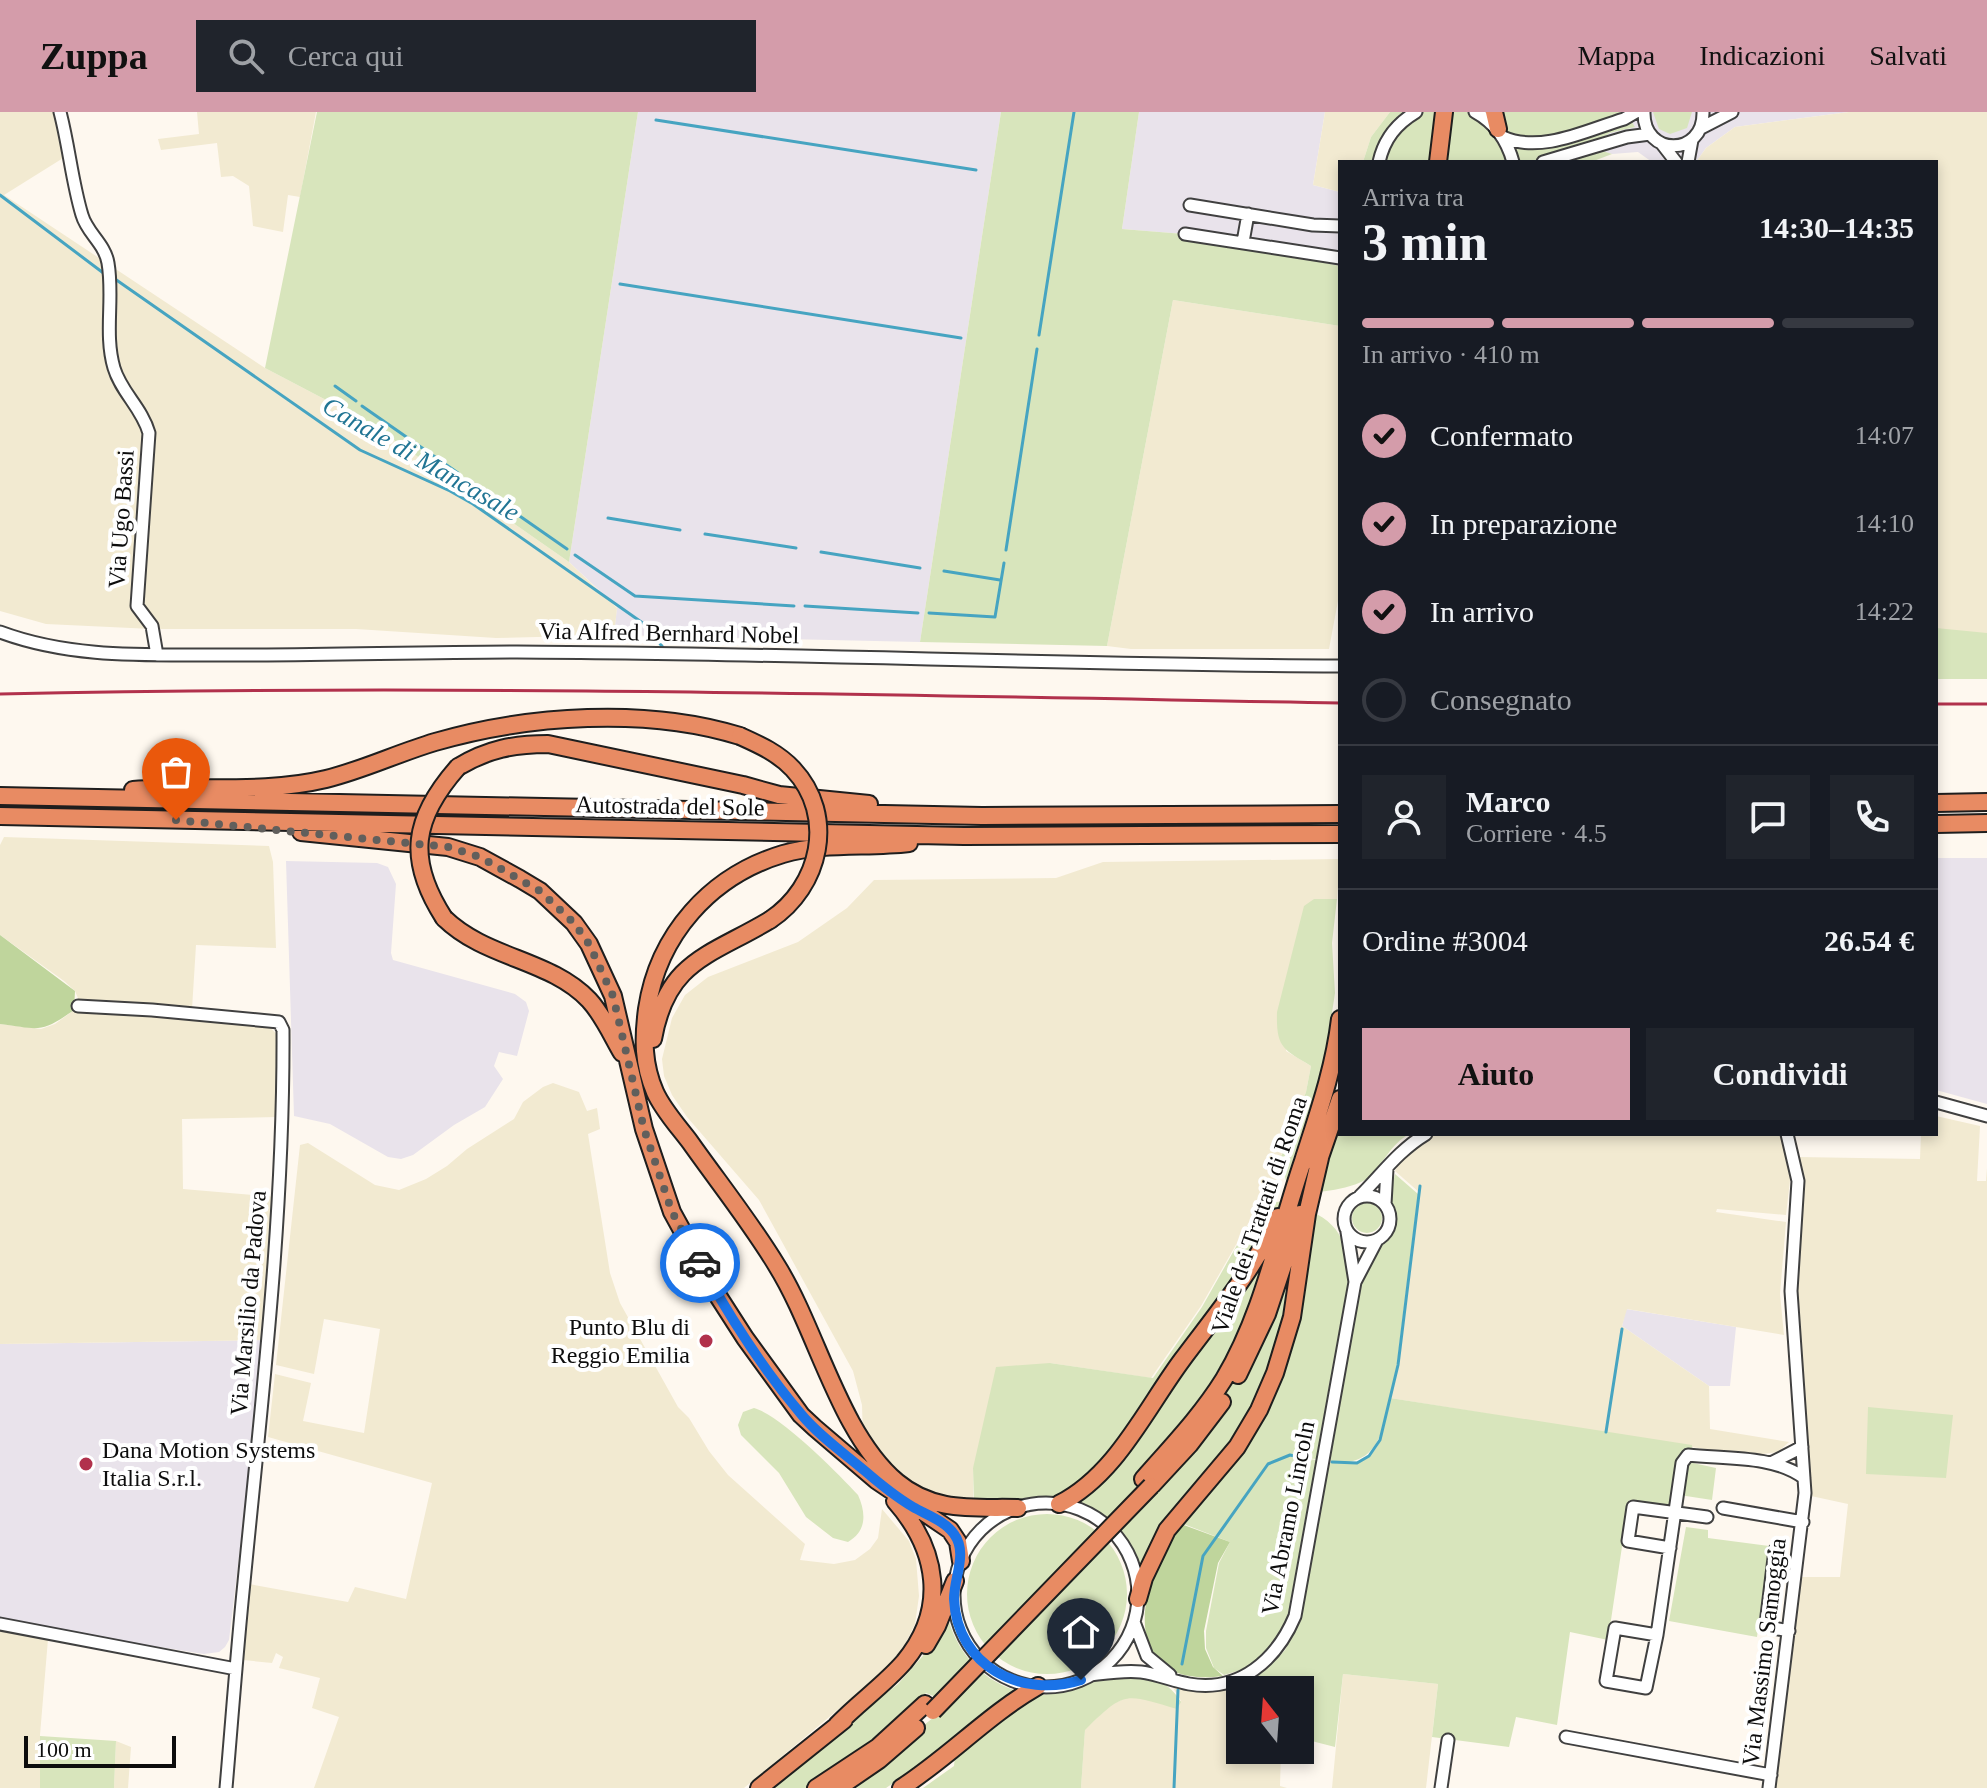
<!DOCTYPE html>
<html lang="it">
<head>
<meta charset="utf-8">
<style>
  :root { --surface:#171b24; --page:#20242c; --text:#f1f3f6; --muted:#9ea1a6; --line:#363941; --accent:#d49caa }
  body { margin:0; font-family:"Times New Roman",serif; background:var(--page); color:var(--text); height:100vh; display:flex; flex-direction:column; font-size:30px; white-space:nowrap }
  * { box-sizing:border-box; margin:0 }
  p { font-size:26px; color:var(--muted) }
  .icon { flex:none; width:44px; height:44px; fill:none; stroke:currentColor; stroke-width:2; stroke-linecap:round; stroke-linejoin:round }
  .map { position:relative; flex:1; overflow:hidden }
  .side { position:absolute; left:1338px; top:48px; width:600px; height:976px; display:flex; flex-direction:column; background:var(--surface); border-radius:0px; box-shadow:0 4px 12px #0003 }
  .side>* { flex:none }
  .needle { width:52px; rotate:343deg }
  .tools { position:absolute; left:1226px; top:1564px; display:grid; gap:16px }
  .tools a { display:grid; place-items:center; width:88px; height:88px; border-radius:0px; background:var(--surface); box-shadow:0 4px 12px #0003; font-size:40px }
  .scale { position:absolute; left:24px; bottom:20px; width:152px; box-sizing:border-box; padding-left:8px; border:4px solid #0d0d0d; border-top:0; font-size:22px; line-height:28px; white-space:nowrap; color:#0d0d0d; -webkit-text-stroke:6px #fff; paint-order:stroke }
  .pin { position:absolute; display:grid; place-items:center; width:68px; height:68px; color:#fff; margin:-82px -34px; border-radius:50% 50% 50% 0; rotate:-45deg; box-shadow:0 0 8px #0007 }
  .pin .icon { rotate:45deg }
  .courier { position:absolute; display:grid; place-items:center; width:80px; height:80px; margin:-40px; border:6px solid #1a73e8; border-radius:50%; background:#fff; color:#222; box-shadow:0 2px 10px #0007 }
  .summary em { font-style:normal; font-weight:800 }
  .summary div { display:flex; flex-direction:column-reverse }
  .summary { display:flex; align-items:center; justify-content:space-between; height:136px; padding:0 24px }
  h1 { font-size:52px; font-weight:800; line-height:60px }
  .bar { display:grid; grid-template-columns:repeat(4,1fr); gap:12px 8px; align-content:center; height:96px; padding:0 24px }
  .bar i { height:10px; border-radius:6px; background:var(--line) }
  .bar .current { background:var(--accent) }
  .bar p { grid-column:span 4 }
  .line { display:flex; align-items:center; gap:20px; padding:0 24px; border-top:2px solid var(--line) }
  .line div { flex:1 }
  .round { display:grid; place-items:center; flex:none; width:84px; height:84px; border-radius:0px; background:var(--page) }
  ol { padding:0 24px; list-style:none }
  li { display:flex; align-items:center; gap:24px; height:88px }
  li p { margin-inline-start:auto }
  li .icon { padding:8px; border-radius:50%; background:var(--accent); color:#111; stroke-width:4 }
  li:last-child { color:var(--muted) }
  li i { width:44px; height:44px; border:4px solid var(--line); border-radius:50% }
  .action { display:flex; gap:16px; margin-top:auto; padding:16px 24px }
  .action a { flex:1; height:92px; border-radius:0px; background:var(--accent); color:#111; font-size:32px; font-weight:800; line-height:92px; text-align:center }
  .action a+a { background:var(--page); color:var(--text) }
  header { display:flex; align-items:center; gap:48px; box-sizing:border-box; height:112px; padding:0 40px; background:var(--accent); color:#111 }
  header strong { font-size:38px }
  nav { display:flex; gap:44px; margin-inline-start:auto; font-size:28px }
  .search { width:560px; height:72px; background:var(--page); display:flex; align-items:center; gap:20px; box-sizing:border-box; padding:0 28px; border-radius:0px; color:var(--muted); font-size:30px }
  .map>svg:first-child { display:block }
  .industrial { fill:#e9e3eb }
  .farmland { fill:#f2ead1 }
  .green { fill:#d8e5bc }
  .forest { fill:#bfd59c }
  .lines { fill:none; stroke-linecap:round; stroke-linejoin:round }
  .stream { stroke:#46a4c1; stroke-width:3 }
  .minor-casing { stroke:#404040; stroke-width:15 }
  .highway-casing { stroke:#1e1e1e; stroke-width:20 }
  .minor { stroke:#fff; stroke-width:11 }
  .highway { stroke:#e88b63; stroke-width:16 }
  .rail { stroke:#b1314c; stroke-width:3 }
  .highway-bridge-casing { stroke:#1e1e1e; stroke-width:20; stroke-linecap:butt }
  .highway-bridge { stroke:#e88b63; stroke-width:16 }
  .done { stroke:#615f5c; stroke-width:8; stroke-dasharray:0 14.4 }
  .route { stroke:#1a73e8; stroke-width:10 }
  .poi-dot { fill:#b1314c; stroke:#fff; stroke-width:3 }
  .labels { text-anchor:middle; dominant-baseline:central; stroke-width:8; stroke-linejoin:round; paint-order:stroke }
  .street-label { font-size:24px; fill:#0d0d0d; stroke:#fff }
  .poi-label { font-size:24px; fill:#0d0d0d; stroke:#fff; text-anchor:end }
  .water-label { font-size:26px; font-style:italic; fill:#217594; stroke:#fff }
</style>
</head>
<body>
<header>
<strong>Zuppa</strong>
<div class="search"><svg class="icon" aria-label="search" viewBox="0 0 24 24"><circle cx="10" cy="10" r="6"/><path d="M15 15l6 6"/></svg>Cerca qui</div>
<nav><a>Mappa</a><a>Indicazioni</a><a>Salvati</a></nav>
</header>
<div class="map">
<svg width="1987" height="1676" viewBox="0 0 1987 1676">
  <rect width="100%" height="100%" fill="#fef8ef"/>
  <path class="industrial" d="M638 0H1001L920 530 614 523 617 495 569 450Z
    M1139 0H1325L1313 73 1340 80V154L1184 122 1122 117Z
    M1627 0H1849L1735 15 1706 36 1696 50H1652L1638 40 1612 42 1587 35Z
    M1936 746H1987V992L1936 978Z
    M286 749 377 751 388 755 396 772 391 841 393 848 515 882 526 890 529 899 517 944 499 940 494 954 503 967 485 995 454 1013 413 1043 401 1047 388 1045 330 1012 294 1004Z
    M1626 1197 1736 1215 1730 1274H1709L1622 1214Z
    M265 1228 229 1528 225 1535 219 1540 204 1542 0 1510V1232Z"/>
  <path class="farmland" d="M0 0H58L68 43 4 83 265 256 368 310 569 450 617 496 614 523 496 526 356 517H152L46 512 0 499Z
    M197 0H316L300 85 288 83 283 120 253 114 249 74 233 64 221 65 217 31 161 38 158 27 199 22Z
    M1325 0H1390L1371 25 1363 50H1340V80L1313 73Z
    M1849 0H1987V567H1936V50H1696L1706 36 1735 15Z
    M1173 188 1340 214V478L1329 537H1131L1107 534Z
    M4 725 269 734 273 750 276 836 196 833 192 897 80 891 75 879 64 869 0 823V733Z
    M1340 747 1337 787H1314L1286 939 1311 954 1306 980 1285 1031 1280 1047 1281 1059 1265 1091 1253 1103 1201 1194 1151 1266 1050 1251 973 1356V1397L915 1382 863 1326 862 1293 853 1259 759 1088 687 1005 672 983 664 964 662 947 672 906 685 883 708 865 798 830 847 796 874 768 1056 766 1103 750Z
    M74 898 151 900 265 911 280 925 278 1005 182 1007 183 1077 276 1085 265 1228 0 1232V912L41 917 55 912Z
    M553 971 579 980 587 999 597 996 600 1017 588 1022 610 1161 620 1191 678 1295 689 1306 709 1339 728 1363 805 1432 800 1448 834 1452 855 1448 870 1437 878 1426 882 1397 909 1429 916 1447 919 1484 915 1512 905 1533 882 1561 744 1676H314L339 1605 312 1596 320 1566 279 1556 283 1545 276 1541 272 1551 243 1548 249 1472 348 1490 355 1475 406 1487 432 1371 268 1325 275 1262 311 1271 303 1309 364 1321 380 1217 324 1207 314 1262 276 1253 300 1033 308 1031 375 1073 399 1078 426 1067 447 1054 467 1037 514 1007 523 990 543 975Z
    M1936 1004 1980 1014 1977 1069H1986L1987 1056V1676H1774L1801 1465H1840L1848 1392 1811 1384 1795 1176 1803 1067 1799 1045 1920 1047 1921 1022H1936Z
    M1435 1022H1782L1791 1060 1786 1103 1717 1097 1716 1100 1786 1110 1780 1182 1784 1223 1627 1197 1622 1214 1709 1274 1710 1317 1789 1330 1778 1340 1747 1344 1390 1286 1399 1253 1420 1081 1395 1059 1401 1047 1416 1033Z
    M0 1515 48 1527 40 1623V1676H0Z
    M1343 1562 1438 1572 1426 1676H1332Z
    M1172 1574H1230L1226 1606 1240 1610V1638H1281L1280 1674 1287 1676H1081L1085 1617 1112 1592 1131 1584 1181 1589Z
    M116 1629 131 1635 128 1676H114Z"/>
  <path class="green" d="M317 0H638L569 450 368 310 265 256Z
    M1001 0H1139L1122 117 1184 122 1340 154V214L1173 188 1107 534 920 530Z
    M1390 0H1627L1615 16 1632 10 1635 15 1610 21 1588 34 1612 42 1591 50H1363L1371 25Z
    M1653 0H1692L1687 16 1670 22 1659 17Z
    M1936 516 1987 521V567H1936Z
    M1314 787H1337L1332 831 1335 881 1328 927 1321 961 1286 1069 1280 1047 1306 980 1311 954C1283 937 1276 936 1277 900L1304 794Z
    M1340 1014V1022H1409C1390 1033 1384 1051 1369 1065 1357 1075 1334 1078 1319 1080Z
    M1395 1062 1418 1082 1397 1252 1390 1286 1692 1333 1693 1351 1716 1356 1712 1388 1673 1382 1670 1394 1629 1388 1608 1528 1570 1520 1557 1613 1516 1605 1509 1635 1432 1625 1438 1572 1343 1562 1335 1635 1300 1626V1578H1240V1610L1226 1606 1230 1574 1265 1558 1285 1538 1293 1523 1301 1498 1328 1350C1355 1355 1380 1347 1383 1316 1374 1343 1358 1354 1330 1349L1361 1170 1380 1131 1387 1127 1397 1110 1390 1084Z
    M1283 1089C1330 1103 1350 1118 1348 1170L1316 1347 1297 1345 1316 1348 1287 1508 1263 1545 1241 1558 1224 1563 1214 1556 1206 1536V1519L1219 1451 1230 1430 1181 1411 1140 1465C1126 1422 1096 1389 1048 1388 1037 1388 1028 1391 1017 1393 1003 1395 988 1394 974 1395L973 1356 996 1255 1050 1251 1153 1266 1202 1195 1254 1103 1265 1092Z
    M1352 1106a15 15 0 1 1 30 0a15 15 0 1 1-30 0Z
    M1868 1295 1953 1303 1946 1366 1866 1362Z
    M754 1296C780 1303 838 1361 858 1383 866 1401 867 1419 848 1430L833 1426 806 1405 779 1361 741 1323 738 1313 743 1300Z
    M967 1482a80 80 0 1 1 160 0a80 80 0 1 1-160 0Z
    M1686 1415 1708 1418V1426L1769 1434 1757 1525 1669 1509Z
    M947 1503C956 1538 979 1566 1014 1578L927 1648 886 1676H846L934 1605 938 1586 926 1581 858 1643 806 1676H764L898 1572 936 1529Z
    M1114 1562C1144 1565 1165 1563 1181 1590L1177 1597C1124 1582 1126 1578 1085 1618L1081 1676H923L954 1654 955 1644 1003 1603 1033 1584 1067 1580Z
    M40 1624 116 1629 114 1676H40Z"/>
  <path class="forest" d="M0 823 75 879 74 898C40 922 40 917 0 912Z
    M1181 1412 1230 1430 1218 1451 1204 1519 1205 1537 1213 1555 1223 1564C1115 1578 1137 1468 1181 1412Z"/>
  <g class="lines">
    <path class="stream" d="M656 8 976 58
      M0 83 106 163
      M115 167 360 338 450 379 473 392 647 514 664 537
      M620 172 961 226
      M1039 223 1074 0
      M335 274 356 289
      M362 294 458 361
      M468 368 567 437
      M608 406 680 418
      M705 422 796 436
      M1006 438 1037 237
      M821 440 920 456
      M575 443 635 484 794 494
      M944 459 1000 468
      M805 494 918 501
      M929 501 995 505 1004 451
      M1606 1320 1622 1217
      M1332 1350 1357 1351 1369 1344 1380 1328 1398 1253 1420 1074
      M1182 1552 1203 1444 1268 1352 1290 1343 1304 1346
      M1174 1676 1178 1578"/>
    <defs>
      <path id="minor" d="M60 0C69 34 72 70 82 103 87 121 105 132 108 151 114 186 104 222 114 256 121 280 142 296 149 321L137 494 152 514 157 543
        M1475 0C1495 11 1507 28 1513 50
        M1644 0C1643 45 1704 45 1703 0
        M1701 16 1732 0
        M1503 25C1541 42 1587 18 1624 7L1636 0
        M1662 32 1676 50
        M1379 50C1384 27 1396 12 1416 0
        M1543 50 1627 25 1650 22
        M1688 50 1692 28
        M1190 93 1313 113 1340 114
        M1185 122 1340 146
        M1243 130 1248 102
        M0 520C67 545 137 543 207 543 310 544 413 540 517 540 791 541 1066 553 1340 554
        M78 894 152 898 279 910 283 918C284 1104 262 1285 244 1470 237 1538 232 1607 226 1676
        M1936 990 1987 1004
        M1344 1107a23 23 0 1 1 46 0a23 23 0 1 1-46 0Z
        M1360 1084C1383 1061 1398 1039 1426 1022
        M1385 1092 1387 1057
        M1347 1120 1355 1170
        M1771 1351 1802 1335
        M954 1483a92 92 0 1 1 184 0a92 92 0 1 1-184 0Z
        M1723 1396 1803 1410
        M1670 1436 1628 1429 1633 1395 1707 1405
        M1775 1438 1766 1512 1768 1515 1789 1519
        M1134 1510 1147 1544 1170 1563
        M0 1512 236 1557
        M1657 1523 1646 1576 1606 1569 1615 1516 1657 1523 1682 1351 1688 1343C1725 1347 1774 1343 1804 1366
        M1091 1563C1107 1561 1125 1558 1141 1560 1157 1562 1173 1569 1189 1572 1240 1581 1277 1547 1295 1504L1355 1170 1377 1128
        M1566 1625 1771 1663
        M1441 1676 1448 1628
        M1769 1676 1805 1381 1791 1179 1798 1069 1787 1022"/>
      <path id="highway" d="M1494 0 1498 17
        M1438 50 1444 0
        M458 655C488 637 514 632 548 632L743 673 779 683 869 692
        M133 678C197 673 263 682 326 667 363 658 398 641 435 630 528 603 647 595 740 624
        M0 684 982 704 1340 702
        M1936 691 1987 690
        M0 704 964 724 1340 722
        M1936 712 1987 711
        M301 720 448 735 480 745 520 767 540 779 574 811 589 832 613 884 644 1017 672 1100 718 1184 745 1226 801 1303 815 1316 876 1368 950 1418 958 1430 961 1449
        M909 731C867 736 824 730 783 742 710 764 658 823 647 897 643 927 643 952 655 980 663 998 678 1014 690 1030 719 1071 751 1111 777 1154 817 1218 839 1321 897 1370 934 1401 974 1395 1018 1396
        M444 806C486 847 550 847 589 888 603 903 612 924 622 941
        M653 927C667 848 710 844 770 808
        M1317 1054 1340 987
        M1238 1263 1267 1202 1300 1102
        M1143 1367C1171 1335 1201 1304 1224 1267 1264 1200 1278 1122 1303 1049 1318 1002 1334 957 1340 907
        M1152 1373 1190 1332 1222 1290
        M1059 1392C1116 1363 1145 1298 1182 1248 1217 1201 1253 1159 1278 1105
        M1138 1487 1144 1466 1167 1418 1237 1335 1259 1298 1275 1261 1292 1205 1307 1102 1320 1046
        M926 1533 937 1514 955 1469
        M837 1613C858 1591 884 1573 904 1550 948 1497 938 1438 895 1389
        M759 1676 844 1608
        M816 1676 878 1635 925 1592
        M838 1676 879 1648 916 1616
        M901 1676C949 1645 989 1602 1038 1574"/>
    </defs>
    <use href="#minor" class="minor-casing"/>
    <use href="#highway" class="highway-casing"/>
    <use href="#minor" class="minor"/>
    <use href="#highway" class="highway"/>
    <path class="rail" d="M0 582C447 572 893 583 1340 591
      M1936 592H1987"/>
    <defs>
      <path id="highway-bridge" d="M740 624C760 633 778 641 793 657 837 704 820 775 770 808
        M444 806C406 747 413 706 458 655
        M933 1599 1151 1374"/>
    </defs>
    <use href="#highway-bridge" class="highway-bridge-casing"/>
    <use href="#highway-bridge" class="highway-bridge"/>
  </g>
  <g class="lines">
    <path class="done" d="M176 708 448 735 480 745 540 779 574 811 589 832 613 884 644 1017 672 1100 700 1151"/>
    <path class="route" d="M700 1151C729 1204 762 1256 801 1302 819 1324 844 1341 865 1359 880 1372 896 1385 913 1395 927 1403 945 1409 954 1422 968 1441 954 1465 954 1487 957 1554 1021 1587 1081 1568"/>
  </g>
  <g class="poi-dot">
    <circle cx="706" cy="1229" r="8"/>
    <circle cx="86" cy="1352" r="8"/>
  </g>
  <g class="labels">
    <g class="street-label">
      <text transform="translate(121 407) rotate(-86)">Via Ugo Bassi</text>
      <text transform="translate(669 521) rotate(1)">Via Alfred Bernhard Nobel</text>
      <text transform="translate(670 694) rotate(1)">Autostrada del Sole</text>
      <text transform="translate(1259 1103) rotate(-71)">Viale dei Trattati di Roma</text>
      <text transform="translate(248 1191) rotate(-85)">Via Marsilio da Padova</text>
      <text transform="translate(1288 1406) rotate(-79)">Via Abramo Lincoln</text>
      <text transform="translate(1764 1540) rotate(-83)">Via Massimo Samoggia</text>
    </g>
    <g class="poi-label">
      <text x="690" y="1215">Punto Blu di<tspan x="690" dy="28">Reggio Emilia</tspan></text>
      <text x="102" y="1338" text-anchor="start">Dana Motion Systems<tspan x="102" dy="28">Italia S.r.l.</tspan></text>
    </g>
    <g class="water-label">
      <text transform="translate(421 347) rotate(30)">Canale di Mancasale</text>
    </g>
  </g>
</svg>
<div class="tools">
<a><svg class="needle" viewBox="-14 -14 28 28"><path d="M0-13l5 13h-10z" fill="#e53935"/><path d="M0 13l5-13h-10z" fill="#9ea1a6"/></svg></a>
</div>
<div class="scale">100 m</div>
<div class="pin" style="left:176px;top:708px;background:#ea580c"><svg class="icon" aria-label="bag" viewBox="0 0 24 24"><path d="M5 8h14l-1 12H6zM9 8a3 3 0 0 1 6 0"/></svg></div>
<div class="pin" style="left:1081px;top:1568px;background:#1f2937"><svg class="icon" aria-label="home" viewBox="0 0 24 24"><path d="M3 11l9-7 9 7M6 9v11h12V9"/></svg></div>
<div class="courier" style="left:700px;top:1151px"><svg class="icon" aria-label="car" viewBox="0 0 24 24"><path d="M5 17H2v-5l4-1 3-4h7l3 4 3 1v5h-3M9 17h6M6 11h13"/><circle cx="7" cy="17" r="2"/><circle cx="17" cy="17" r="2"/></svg></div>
<section class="side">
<div class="summary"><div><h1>3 min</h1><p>Arriva tra</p></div><em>14:30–14:35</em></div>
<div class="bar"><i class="current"></i><i class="current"></i><i class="current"></i><i></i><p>In arrivo · 410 m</p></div>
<ol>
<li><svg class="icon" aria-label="check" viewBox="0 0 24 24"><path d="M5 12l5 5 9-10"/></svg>Confermato<p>14:07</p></li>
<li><svg class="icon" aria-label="check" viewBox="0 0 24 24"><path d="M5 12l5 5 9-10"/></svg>In preparazione<p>14:10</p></li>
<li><svg class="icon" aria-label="check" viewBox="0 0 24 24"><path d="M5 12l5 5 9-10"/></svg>In arrivo<p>14:22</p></li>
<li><i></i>Consegnato</li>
</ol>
<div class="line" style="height:144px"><a class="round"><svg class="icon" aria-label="person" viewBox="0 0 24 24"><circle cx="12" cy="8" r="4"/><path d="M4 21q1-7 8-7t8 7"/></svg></a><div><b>Marco</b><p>Corriere · 4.5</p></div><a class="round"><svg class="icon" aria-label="chat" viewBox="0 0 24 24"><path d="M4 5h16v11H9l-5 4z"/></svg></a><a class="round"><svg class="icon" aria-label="phone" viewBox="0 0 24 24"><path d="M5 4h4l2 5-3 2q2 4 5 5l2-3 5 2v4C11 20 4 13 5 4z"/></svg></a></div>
<div class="line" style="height:104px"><div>Ordine #3004</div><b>26.54 €</b></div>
<div class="action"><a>Aiuto</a><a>Condividi</a></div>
</section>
</div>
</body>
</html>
